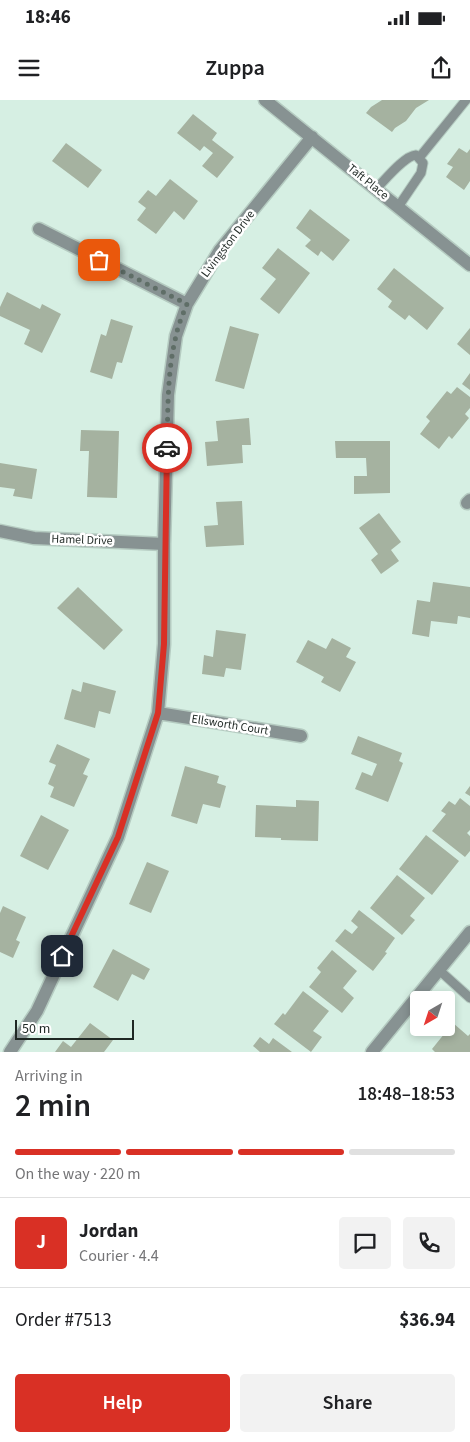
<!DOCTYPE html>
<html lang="en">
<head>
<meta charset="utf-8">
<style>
  :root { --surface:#fff; --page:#f2f2f2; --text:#202124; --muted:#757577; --line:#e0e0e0; --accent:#d93025 }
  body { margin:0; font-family:"Source Sans 3",sans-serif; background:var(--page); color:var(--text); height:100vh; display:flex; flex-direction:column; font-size:19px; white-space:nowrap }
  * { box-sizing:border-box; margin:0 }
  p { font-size:16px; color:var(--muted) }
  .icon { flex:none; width:28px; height:28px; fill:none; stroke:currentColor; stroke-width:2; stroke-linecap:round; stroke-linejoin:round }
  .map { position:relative; height:952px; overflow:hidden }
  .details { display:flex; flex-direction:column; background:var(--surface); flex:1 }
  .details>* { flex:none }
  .needle { width:32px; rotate:219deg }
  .tools { position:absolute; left:410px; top:891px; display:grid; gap:10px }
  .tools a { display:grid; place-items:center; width:45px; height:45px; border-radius:5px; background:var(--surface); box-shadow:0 2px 8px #0003; font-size:25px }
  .scale { position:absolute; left:15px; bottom:12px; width:119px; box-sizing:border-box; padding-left:5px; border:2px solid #1f2824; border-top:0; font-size:14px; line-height:18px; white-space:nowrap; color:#1f2824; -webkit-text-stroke:4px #fff; paint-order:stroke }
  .pin { position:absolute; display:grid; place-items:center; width:42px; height:42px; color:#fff; margin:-21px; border-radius:10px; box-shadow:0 2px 8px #0006 }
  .courier { position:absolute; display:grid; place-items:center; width:50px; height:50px; margin:-25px; border:4px solid #d93025; border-radius:50%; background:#fff; color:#222; box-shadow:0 1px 6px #0007 }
  .summary em { font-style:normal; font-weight:600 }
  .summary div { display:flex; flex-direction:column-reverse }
  .summary { display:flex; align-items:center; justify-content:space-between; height:85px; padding:0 15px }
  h1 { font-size:32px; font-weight:600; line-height:38px }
  .bar { display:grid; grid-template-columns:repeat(4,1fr); gap:8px 5px; align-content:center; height:60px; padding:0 15px }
  .bar i { height:6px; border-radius:4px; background:var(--line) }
  .bar .active { background:var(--accent) }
  .bar p { grid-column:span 4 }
  .line { display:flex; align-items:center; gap:12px; padding:0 15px; border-top:1px solid var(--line) }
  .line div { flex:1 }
  .round { display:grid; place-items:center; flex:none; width:52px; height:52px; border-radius:5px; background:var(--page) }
  .button { display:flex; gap:10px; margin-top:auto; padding:10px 15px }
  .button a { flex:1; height:58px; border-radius:5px; background:var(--accent); color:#fff; font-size:20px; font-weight:600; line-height:58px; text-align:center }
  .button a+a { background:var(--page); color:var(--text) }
  .status { display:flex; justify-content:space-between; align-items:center; height:35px; padding:0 25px; background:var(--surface); direction:ltr }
  .status svg { height:14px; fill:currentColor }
  header { display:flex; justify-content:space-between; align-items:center; height:65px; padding:0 15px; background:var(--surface); font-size:22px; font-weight:600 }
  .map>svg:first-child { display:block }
  .building { fill:#a5b2a0 }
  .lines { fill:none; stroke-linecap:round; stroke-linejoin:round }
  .service-casing { stroke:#b5cbc1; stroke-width:11 }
  .minor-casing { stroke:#b5cbc1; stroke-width:15 }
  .service { stroke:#879292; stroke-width:9 }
  .minor { stroke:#879292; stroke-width:12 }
  .done { stroke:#5f6e67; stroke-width:5; stroke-dasharray:0 9 }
  .route { stroke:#d93025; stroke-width:6 }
  .labels { text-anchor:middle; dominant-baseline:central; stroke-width:5; stroke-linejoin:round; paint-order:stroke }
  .street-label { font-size:12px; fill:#1f2824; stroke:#fff }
</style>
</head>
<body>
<div class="status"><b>18:46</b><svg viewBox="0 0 49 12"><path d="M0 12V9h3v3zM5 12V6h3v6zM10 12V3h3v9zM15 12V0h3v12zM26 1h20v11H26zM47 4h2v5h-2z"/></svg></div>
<header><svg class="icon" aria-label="menu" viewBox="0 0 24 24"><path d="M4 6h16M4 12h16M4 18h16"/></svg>Zuppa<svg class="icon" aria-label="share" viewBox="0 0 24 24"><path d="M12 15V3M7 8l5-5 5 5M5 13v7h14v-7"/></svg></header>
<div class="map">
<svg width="470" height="952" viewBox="0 0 470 952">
  <rect width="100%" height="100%" fill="#d6efe3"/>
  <path class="building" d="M382 0H429L416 8 406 21 395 28 392 32 366 13 371 7Z
    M193 14 217 33 212 40 234 57 217 78 202 66 213 53 204 46 200 51 177 33Z
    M66 43 102 70 88 88 52 61Z
    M459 48 467 53 470 49V81L464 90 446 77 453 67 447 64Z
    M170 79 198 101 184 120 174 111 156 134 137 120 146 108 138 102 148 90 156 96Z
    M310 109 350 140 333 161 321 151 318 156 305 146 311 140 296 128Z
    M278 148 310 173 279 214 260 199 276 179 262 168Z
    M394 168 444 208 427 230 409 215 405 220 388 207 392 201 377 189Z
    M7 192 40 209 42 204 61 214 42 253 24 244 30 230 0 216V207Z
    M111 219 133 226 122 263 117 262 112 279 90 272 101 234 106 236Z
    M230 226 259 234 244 289 215 281Z
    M470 228V255L457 244Z
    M470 273V290L462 284Z
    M457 287 470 297V308L465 314 469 318 452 339 449 336 439 349 420 334 430 321 426 317 447 291 451 294Z
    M249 318 251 345H242L243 363 207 366 205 342 218 341 216 321Z
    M81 330 119 331 117 398 87 397 89 351H80Z
    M335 341H390V393L354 394V376H367L366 358H336Z
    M0 363 37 369 32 399 13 396 15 389 0 387Z
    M242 401 244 445 206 447 204 426 218 425 216 402Z
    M379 413 401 442 391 450 399 461 381 474 371 460 378 454 359 428Z
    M433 482 470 487V518L458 516 457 524 431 521 429 537 412 534 417 500 430 502Z
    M78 487 123 530 104 550 57 508Z
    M216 530 246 534 241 570 226 568 224 577 202 574 204 555 213 557Z
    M332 538 351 548 346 557 356 562 340 592 321 582 324 577 296 562 308 540 326 549Z
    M83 582 116 591 110 614 99 611 95 628 64 619 72 589 81 592Z
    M358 636 402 653 399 661 403 663 388 702 355 689 362 672 372 676 377 664 351 654Z
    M57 644 90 659 83 674 88 676 74 707 50 697 54 687 48 684 56 665 49 662Z
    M185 666 219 676 217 683 226 686 220 708 203 704 197 724 171 716Z
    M470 686V696L465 693Z
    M460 698 470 706V730L467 733 470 736V751L465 757 432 731 446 714 441 711 449 701 455 705Z
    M296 700 319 701 318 741 281 740V738L255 737 256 705 296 707Z
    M41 715 69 730 48 770 20 756Z
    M426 735 459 761 432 795 399 769Z
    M147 762 169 771 151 813 129 804Z
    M397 775 425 798 410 816 415 820 402 835 370 808Z
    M3 806 26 817 16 840 20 842 13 858 0 852V813Z
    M359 810 395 838 385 852 387 853 373 871 335 841 345 829 352 834 358 827 351 821Z
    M113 849 150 869 144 880 132 874 118 901 93 887Z
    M332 850 357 871 343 888 354 898 342 913 309 887 321 872 317 868Z
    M303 891 329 911 313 931 322 937 311 952 274 924 283 913 285 915Z
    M90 923 113 940 104 952H55L63 941 71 947Z
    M453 923 468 936 470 934V952H435L432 949Z
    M260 937 269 944 273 938 292 952H260L253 946Z"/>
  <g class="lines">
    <defs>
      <path id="service" d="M419 58 466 0
        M376 89C385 80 404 56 416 55L423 63 421 73 398 107
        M439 870 470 898"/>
      <path id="minor" d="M265 0 470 165
        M39 129 187 204
        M467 403 470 400
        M0 431 34 438 164 444
        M158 613 301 636
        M10 952 37 911 118 737 158 613 164 544V444L168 295 176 236 187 204 220 150 312 37
        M372 952 470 832"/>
    </defs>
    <use href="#service" class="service-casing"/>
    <use href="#minor" class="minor-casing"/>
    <use href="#service" class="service"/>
    <use href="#minor" class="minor"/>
  </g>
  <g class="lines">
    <path class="done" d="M99 160 187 204C183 214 178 225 176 236 167 272 168 311 167 348"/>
    <path class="route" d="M62 856 118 737 158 613 164 544 167 348"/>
  </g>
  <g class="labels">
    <g class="street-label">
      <text transform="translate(368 82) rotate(39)">Taft Place</text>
      <text transform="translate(228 144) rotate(-53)">Livingston Drive</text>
      <text transform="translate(82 440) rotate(2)">Hamel Drive</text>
      <text transform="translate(230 625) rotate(9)">Ellsworth Court</text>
    </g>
  </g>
</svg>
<div class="tools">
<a><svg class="needle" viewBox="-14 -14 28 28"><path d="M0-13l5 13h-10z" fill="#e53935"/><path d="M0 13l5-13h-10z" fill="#757577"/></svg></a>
</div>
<div class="scale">50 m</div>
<div class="pin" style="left:99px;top:160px;background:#ea580c"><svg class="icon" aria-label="bag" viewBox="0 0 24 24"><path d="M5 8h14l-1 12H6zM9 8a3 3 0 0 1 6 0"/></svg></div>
<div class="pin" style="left:62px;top:856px;background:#1f2937"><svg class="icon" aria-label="home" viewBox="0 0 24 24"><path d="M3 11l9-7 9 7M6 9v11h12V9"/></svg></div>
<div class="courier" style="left:167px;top:348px"><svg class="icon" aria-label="car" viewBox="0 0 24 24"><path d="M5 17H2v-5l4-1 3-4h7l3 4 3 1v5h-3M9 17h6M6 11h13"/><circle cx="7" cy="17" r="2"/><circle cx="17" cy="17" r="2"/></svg></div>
</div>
<section class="details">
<div class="summary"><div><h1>2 min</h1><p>Arriving in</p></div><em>18:48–18:53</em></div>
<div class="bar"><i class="active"></i><i class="active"></i><i class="active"></i><i></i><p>On the way · 220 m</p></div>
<div class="line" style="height:90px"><b class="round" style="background:var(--accent);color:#fff">J</b><div><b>Jordan</b><p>Courier · 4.4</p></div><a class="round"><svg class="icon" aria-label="chat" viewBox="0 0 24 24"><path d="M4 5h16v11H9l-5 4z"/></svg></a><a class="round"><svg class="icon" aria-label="phone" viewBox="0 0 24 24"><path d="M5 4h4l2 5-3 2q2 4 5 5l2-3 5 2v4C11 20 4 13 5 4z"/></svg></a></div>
<div class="line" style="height:65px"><div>Order #7513</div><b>$36.94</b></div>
<div class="button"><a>Help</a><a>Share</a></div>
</section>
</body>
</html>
